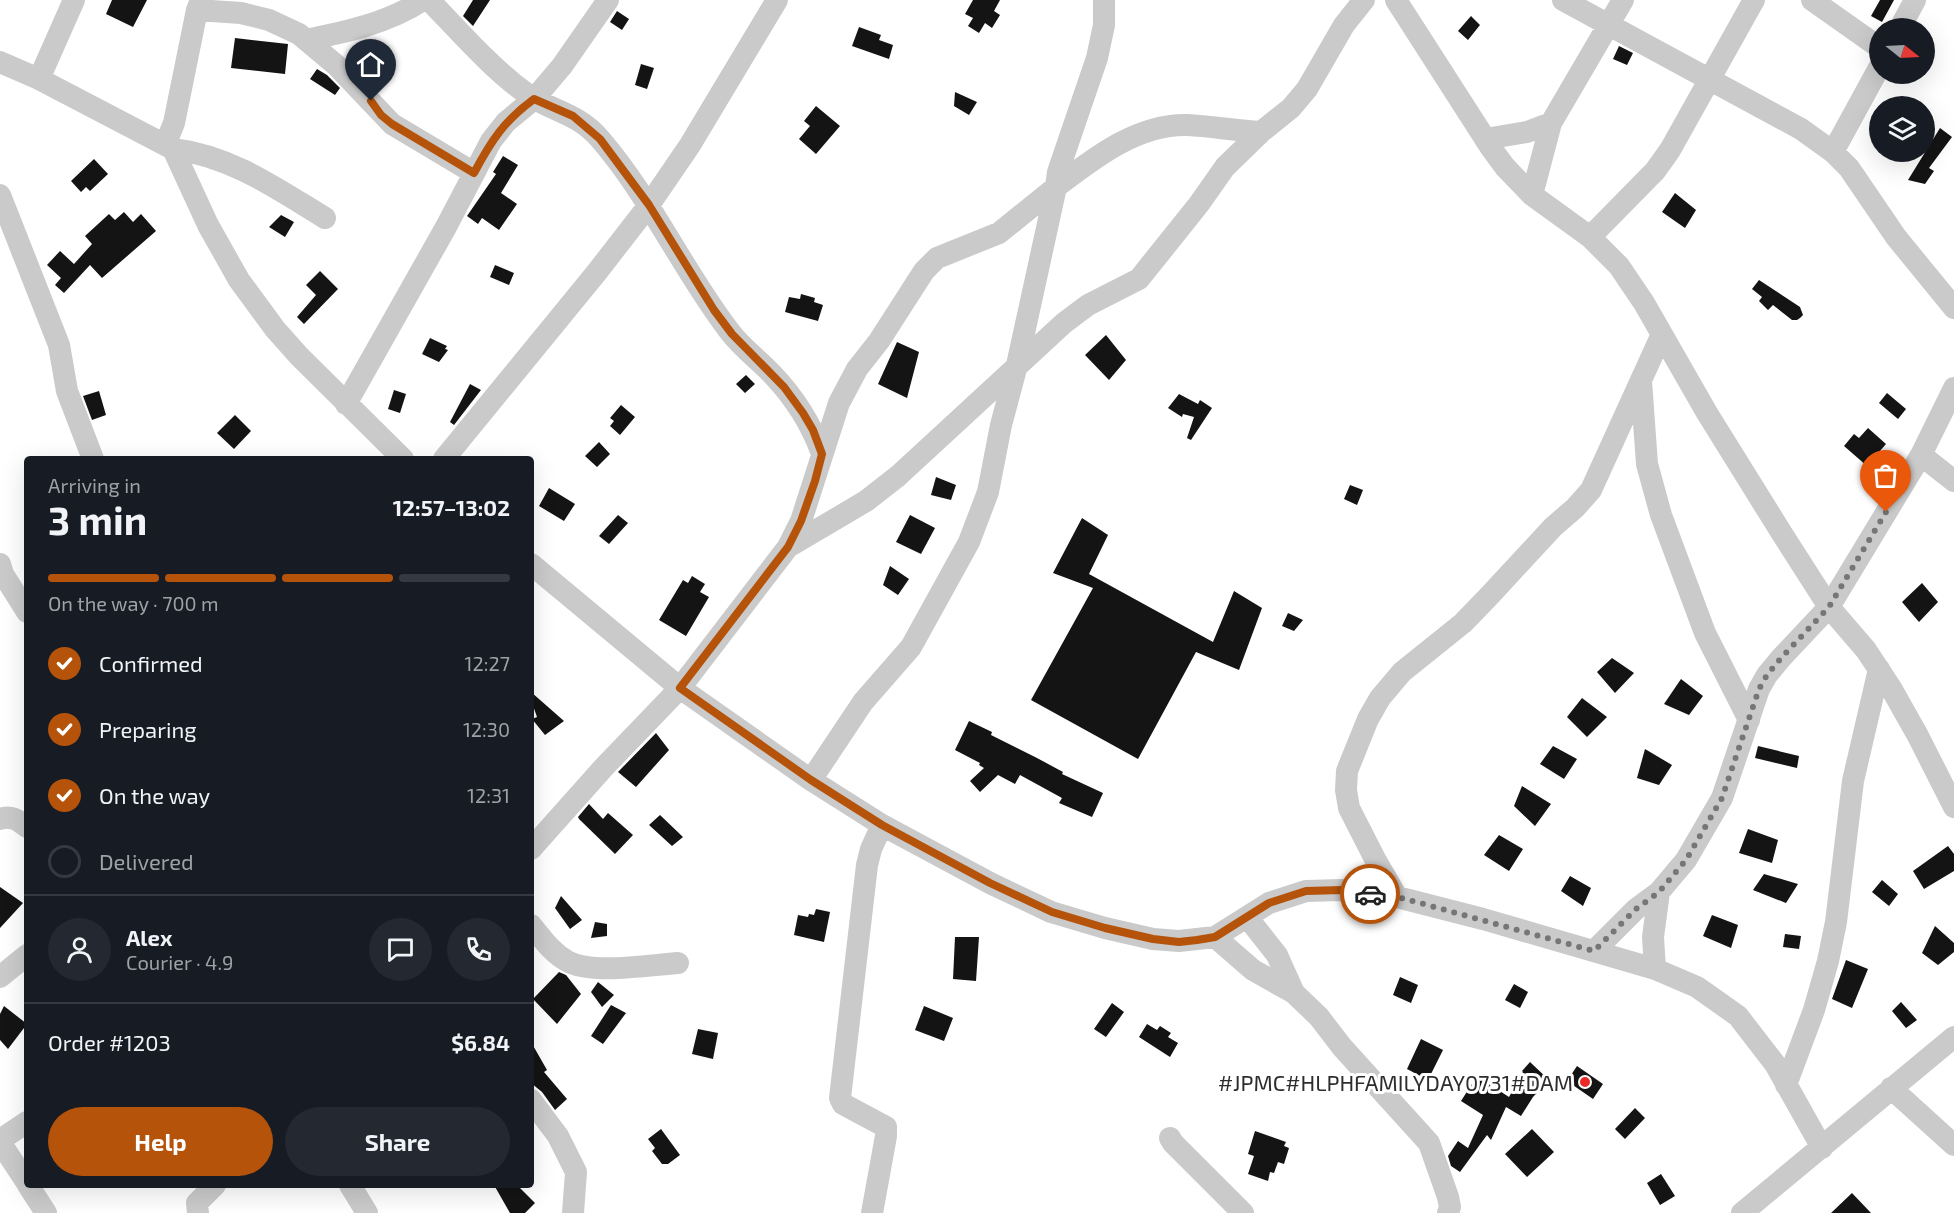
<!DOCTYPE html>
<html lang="en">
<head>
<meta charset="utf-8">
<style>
  :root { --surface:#171b24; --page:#242831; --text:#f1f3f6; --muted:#9ea1a6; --line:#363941; --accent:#b45309 }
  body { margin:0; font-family:"Exo 2",sans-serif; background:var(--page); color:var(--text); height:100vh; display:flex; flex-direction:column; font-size:22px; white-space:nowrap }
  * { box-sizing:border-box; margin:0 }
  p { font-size:20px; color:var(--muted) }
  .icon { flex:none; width:33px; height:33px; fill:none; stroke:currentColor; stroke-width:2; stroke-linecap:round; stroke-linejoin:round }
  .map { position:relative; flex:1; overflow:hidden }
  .side { position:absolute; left:24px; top:456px; width:510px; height:732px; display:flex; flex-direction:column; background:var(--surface); border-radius:6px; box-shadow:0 6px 24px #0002 }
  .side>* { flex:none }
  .needle { width:39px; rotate:108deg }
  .buttons { position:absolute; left:1869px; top:18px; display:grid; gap:12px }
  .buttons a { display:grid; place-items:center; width:66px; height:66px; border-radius:50%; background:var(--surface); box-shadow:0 6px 24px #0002; font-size:30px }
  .pin { position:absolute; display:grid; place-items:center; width:51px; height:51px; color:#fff; margin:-62px -26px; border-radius:50% 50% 50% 0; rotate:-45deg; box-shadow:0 0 6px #0007 }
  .pin .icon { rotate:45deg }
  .courier { position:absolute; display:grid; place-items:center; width:60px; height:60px; margin:-30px; border:4px solid #b45309; border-radius:50%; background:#fff; color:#222; box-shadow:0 2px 8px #0007 }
  .head em { font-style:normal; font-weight:700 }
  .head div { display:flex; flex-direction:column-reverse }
  .head { display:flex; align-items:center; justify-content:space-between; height:102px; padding:0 24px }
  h1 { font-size:39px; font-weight:700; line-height:45px }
  .bar { display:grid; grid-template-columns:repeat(4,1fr); gap:9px 6px; align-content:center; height:72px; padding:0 24px }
  .bar i { height:8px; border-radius:4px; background:var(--line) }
  .bar .active { background:var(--accent) }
  .bar p { grid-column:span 4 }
  .line { display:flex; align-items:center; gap:15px; padding:0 24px; border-top:2px solid var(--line) }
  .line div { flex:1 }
  .round { display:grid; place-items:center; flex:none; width:63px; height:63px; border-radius:32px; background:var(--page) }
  ol { padding:0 24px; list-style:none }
  li { display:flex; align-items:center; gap:18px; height:66px }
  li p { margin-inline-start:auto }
  li .icon { padding:6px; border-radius:50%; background:var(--accent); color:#fff; stroke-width:4 }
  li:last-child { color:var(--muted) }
  li i { width:33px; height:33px; border:3px solid var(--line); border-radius:50% }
  .primary-button { display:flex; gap:12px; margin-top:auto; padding:12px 24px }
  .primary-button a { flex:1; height:69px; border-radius:36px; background:var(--accent); color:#fff; font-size:24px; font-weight:700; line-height:69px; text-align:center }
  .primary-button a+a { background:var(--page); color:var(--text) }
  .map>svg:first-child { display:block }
  .building { fill:#141414 }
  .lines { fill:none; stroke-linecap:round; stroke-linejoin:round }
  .minor { stroke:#cacaca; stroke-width:22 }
  .done { stroke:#767676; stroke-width:6; stroke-dasharray:0 10.8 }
  .route { stroke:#b45309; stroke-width:8 }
  .poi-dot { fill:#eb2a28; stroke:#fff; stroke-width:2 }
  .labels { text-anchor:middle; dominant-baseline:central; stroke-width:6; stroke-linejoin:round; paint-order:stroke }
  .poi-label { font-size:22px; fill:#2d2d2d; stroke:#fff; text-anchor:end }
</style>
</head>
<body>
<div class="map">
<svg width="1954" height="1213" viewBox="0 0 1954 1213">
  <rect width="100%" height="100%" fill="#fff"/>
  <path class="building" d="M112 0H147L133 27 106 14Z
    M473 0H490L473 26 463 16Z
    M973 0H1000L994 11 1000 15 992 28 985 23 979 33 968 26 973 18 965 14Z
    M1880 0H1894L1882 22 1871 16Z
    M617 11 629 19 622 30 610 22Z
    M1471 16 1480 25 1468 40 1458 31Z
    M859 27 881 35 879 40 893 45 889 59 852 46Z
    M235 38 288 44 285 74 231 68Z
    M1619 46 1633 53 1627 65 1613 59Z
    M641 64 654 68 647 89 635 85Z
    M317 69 327 75 340 88 335 95 310 79Z
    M955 92 977 102 969 115 954 106Z
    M816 106 840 126 816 154 799 139 810 126 804 121Z
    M1940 128 1952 137 1929 168 1934 171 1925 184 1908 180Z
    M503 156 518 165 501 193 517 204 499 230 482 218 478 224 467 216 496 174 493 172Z
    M94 159 108 174 90 191 86 187 81 192 71 181Z
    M1675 193 1696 210 1685 228 1662 212Z
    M124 212 133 222 141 214 156 231 102 278 90 265 64 293 55 285 61 278 47 265 60 251 74 264 92 244 85 236 109 214 115 220Z
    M281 215 294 222 285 237 269 227Z
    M495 265 514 273 509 285 490 277Z
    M320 271 338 289 304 324 297 317 316 295 306 285Z
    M1759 280 1800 307 1803 315 1800 318 1797 320H1792L1773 305 1768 310 1759 301 1762 297 1752 289Z
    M801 294 815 298 814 302 823 305 818 321 785 312 789 297 800 299Z
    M1106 335 1126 360 1109 380 1085 355Z
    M430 338 447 346 445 349 448 350 439 362 422 354Z
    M897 342 919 352 907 398 878 384Z
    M746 375 755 384 745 393 736 384Z
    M470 384 481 390 454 425 450 422Z
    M394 390 406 394 400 413 388 409Z
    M99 391 106 415 92 420 83 396Z
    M1887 393 1906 409 1898 419 1879 403Z
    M1179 394 1198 404 1200 400 1212 408 1191 440 1187 438 1194 417 1183 414 1182 417 1168 408Z
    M621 405 635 417 620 435 610 426 614 421 610 418Z
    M235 415 251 431 234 449 217 433Z
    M1868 428 1886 444 1867 466 1844 446 1854 434 1859 438Z
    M599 442 610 454 597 467 585 456Z
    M936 477 956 485 951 500 931 495Z
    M1350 485 1363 490 1357 505 1344 499Z
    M549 488 575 504 564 521 539 506Z
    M618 515 628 523 609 544 599 536Z
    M910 515 935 528 921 554 896 542Z
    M1082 518 1108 535 1089 574 1213 642 1234 591 1262 608 1239 670 1196 652 1138 759 1031 700 1093 588 1053 573Z
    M890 566 909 579 898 595 883 585Z
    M692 576 705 584 700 592 709 597 686 636 659 620 683 580 688 583Z
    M1922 583 1938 602 1919 622 1902 602Z
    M1288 613 1303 620 1294 631 1282 626Z
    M1612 658 1634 673 1615 693 1597 672Z
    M1681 679 1703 696 1689 715 1664 704Z
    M531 692 564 721 545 735 532 719 537 717 531 700Z
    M1582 698 1607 717 1587 737 1567 717Z
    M969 721 992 732 991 735 1037 758 1063 772 1062 774 1103 793 1092 817 1059 803 1062 798 1020 775 1015 784 998 775 980 792 970 781 984 768 979 765 980 763 955 750Z
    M656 733 669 750 636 787 618 772Z
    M1553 746 1577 759 1564 779 1540 764Z
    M1758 746 1799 756 1797 768 1755 758Z
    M1645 749 1672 765 1659 785 1637 778Z
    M1522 786 1551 804 1535 826 1514 806Z
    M589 804 603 819 608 813 633 835 615 854 579 819 578 817Z
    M660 815 683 837 672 846 649 825Z
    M1748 829 1778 840 1772 863 1739 853Z
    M1499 835 1523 849 1509 871 1484 855Z
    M1948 846 1954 854V871L1924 889 1913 871Z
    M1764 874 1798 884 1786 903 1753 890Z
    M1570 876 1591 888 1583 906 1561 891Z
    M1882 880 1898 894 1889 906 1872 892Z
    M0 887 23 903 0 928Z
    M561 896 582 920 570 929 555 908Z
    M816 909 830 912 824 942 794 935 798 915 808 917 809 914 814 915Z
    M1712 915 1738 925 1731 948 1703 936Z
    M595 922 607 924V936L591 938Z
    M1935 926 1954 943V952L1938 965 1922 953Z
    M1785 934 1801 936 1799 949 1783 947Z
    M955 937H979L976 981 953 979Z
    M1846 960 1868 969 1852 1008 1832 999Z
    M559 972 566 975 581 994 557 1024 533 999Z
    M1400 977 1418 985 1411 1003 1393 995Z
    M598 982 614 995 602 1007 591 992Z
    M1514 984 1528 992 1520 1008 1505 1000Z
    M1901 1002 1917 1020 1906 1028 1892 1011Z
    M1112 1003 1124 1012 1106 1037 1094 1029Z
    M611 1005 626 1013 603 1044 591 1036Z
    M4 1006 27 1024 8 1049 0 1040V1014Z
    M924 1006 953 1018 944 1041 915 1030Z
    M1147 1024 1157 1030 1160 1026 1171 1033 1168 1037 1178 1043 1170 1057 1139 1037Z
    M698 1029 718 1033 713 1059 692 1054Z
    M1421 1039 1443 1050 1428 1080 1407 1069Z
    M531 1042 547 1070 544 1072 567 1099 555 1110 542 1092 531 1083Z
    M1530 1062 1549 1080 1533 1097 1521 1116 1506 1107 1491 1140 1487 1135 1460 1172 1451 1166 1448 1156 1458 1141 1468 1148 1483 1115 1461 1101 1477 1076 1509 1097 1523 1072 1522 1071Z
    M1577 1066 1603 1084 1593 1099 1567 1081Z
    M1635 1108 1645 1118 1625 1139 1615 1129Z
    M661 1129 680 1155 668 1164H662L652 1151 655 1148 648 1139Z
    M1532 1129 1554 1152 1527 1177 1505 1154Z
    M1255 1131 1286 1142 1284 1146 1289 1148 1284 1164 1278 1162 1274 1173 1270 1172 1268 1181 1248 1174 1254 1156 1248 1154Z
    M1661 1174 1675 1196 1660 1205 1647 1183Z
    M494 1185H517L535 1203 525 1213H510Z
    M1852 1193 1871 1213H1831Z"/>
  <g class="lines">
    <path class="minor" d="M429 0C460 32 491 68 527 94 553 112 578 113 600 139 651 198 683 271 730 332 742 348 758 359 772 374 794 397 811 423 822 454
      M1396 0 1491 148 1505 167 1532 195 1590 237 1619 266 1644 303 1707 413 1781 532 1829 607 1866 650 1891 688 1918 736 1954 807
      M1563 0 1801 129 1833 152 1849 168 1896 237 1954 308
      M1812 0 1880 48
      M197 10 241 13 269 20 299 34 336 65 392 124 474 173
      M1900 28 1915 0
      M306 40C346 32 388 23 423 0
      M0 62 39 79 173 149 208 225 239 280 275 329 299 356 403 459
      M39 79 74 0
      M1485 139 1527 132 1551 123
      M165 145 174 123 197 10 201 0
      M173 149C231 156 276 188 325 218
      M1833 152 1880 66
      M0 195 59 345 67 391 93 459
      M1532 195 1551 123 1623 0
      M1590 237 1655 171 1670 150 1754 0
      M1641 381 1647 464 1661 515 1705 633 1749 720
      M346 404 446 227 491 141 506 122 534 99 562 66 608 0
      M1921 455 1954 481
      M444 459 597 272 649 205 690 145 777 0
      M788 547 866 501 898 476 1064 323 1088 305 1139 279 1199 204 1225 167 1261 132 1291 108 1307 89 1344 25 1364 0
      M0 564 3 574 27 612
      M531 564 680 688 811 780 882 825 990 883 1051 912 1105 928 1153 939 1179 941 1215 937 1269 903 1306 891 1342 890 1397 897 1483 919 1655 969 1697 987 1738 1016 1775 1064 1822 1148
      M811 780 863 702 911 647 969 542 988 492 1001 425 1017 365 1056 187C1094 158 1137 124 1187 125 1212 126 1236 131 1261 132
      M0 819C11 815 18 820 27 827
      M531 849 605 766 680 688 788 547 801 521 839 403 857 369 879 341 924 271 937 258 999 233 1056 187 1058 172 1097 58 1104 25V0
      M1397 897 1375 859 1349 808 1346 790 1347 771 1368 719 1380 698 1402 672 1463 623 1491 594 1553 527 1575 508 1591 490 1662 334
      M1247 917 1277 955 1294 993 1319 1017 1342 1047 1429 1143 1448 1197 1450 1207 1448 1213
      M531 925C542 938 552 953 567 961 591 975 649 965 678 963
      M1215 937 1253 970 1294 993
      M1594 951 1636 909 1659 892 1686 860 1722 798 1759 689 1767 675 1781 658 1829 607 1921 455 1954 388
      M1655 969 1653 937 1659 892
      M0 977 27 955
      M1786 1085 1814 1010 1828 961 1836 922 1853 781 1879 669
      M1891 1088 1954 1145
      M531 1100 558 1136 576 1172 573 1213
      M1170 1138 1173 1143 1243 1213
      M0 1140 27 1122
      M0 1142 27 1183
      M28 1185 46 1213
      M350 1185 367 1213
      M198 1213 197 1203 215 1185
      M872 1213 886 1136V1127L843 1104 840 1098 867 865 871 849 882 825
      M1742 1213 1954 1037"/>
  </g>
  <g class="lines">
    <path class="done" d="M1370 894 1398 897 1594 951 1636 909 1659 892 1686 860 1722 798 1759 689 1767 675 1781 658 1829 607 1886 512"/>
    <path class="route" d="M371 101 381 115 392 124 474 173C491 141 504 121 534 99L573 116 600 139 649 205 714 310 732 334 784 387 803 413 813 430 822 454 815 481 801 521 788 547 680 688 811 780 882 825 990 883 1052 912 1105 928 1153 939 1179 942 1197 940 1215 937 1269 903 1306 891 1342 890 1370 894"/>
  </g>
  <circle class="poi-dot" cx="1585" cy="1082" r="6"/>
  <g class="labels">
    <g class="poi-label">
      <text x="1573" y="1082">#JPMC#HLPHFAMILYDAY0731#DAM</text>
    </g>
  </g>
</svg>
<div class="buttons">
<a><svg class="needle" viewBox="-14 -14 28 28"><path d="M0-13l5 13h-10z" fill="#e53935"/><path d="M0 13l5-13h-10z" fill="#9ea1a6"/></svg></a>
<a><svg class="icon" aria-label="layers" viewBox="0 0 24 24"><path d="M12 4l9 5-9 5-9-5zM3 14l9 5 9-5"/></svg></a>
</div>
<div class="pin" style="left:1886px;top:512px;background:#ea580c"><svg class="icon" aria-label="bag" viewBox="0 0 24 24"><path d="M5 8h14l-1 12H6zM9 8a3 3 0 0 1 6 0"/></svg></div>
<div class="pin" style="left:371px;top:101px;background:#1f2937"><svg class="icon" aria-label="home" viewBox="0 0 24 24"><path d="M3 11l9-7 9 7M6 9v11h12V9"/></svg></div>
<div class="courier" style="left:1370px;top:894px"><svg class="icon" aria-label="car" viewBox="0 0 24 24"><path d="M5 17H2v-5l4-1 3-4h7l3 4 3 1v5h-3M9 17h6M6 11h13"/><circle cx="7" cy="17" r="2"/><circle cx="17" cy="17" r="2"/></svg></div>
<section class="side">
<div class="head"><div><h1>3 min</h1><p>Arriving in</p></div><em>12:57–13:02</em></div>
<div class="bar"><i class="active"></i><i class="active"></i><i class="active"></i><i></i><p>On the way · 700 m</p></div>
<ol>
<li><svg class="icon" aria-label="check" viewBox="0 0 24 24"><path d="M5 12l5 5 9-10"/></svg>Confirmed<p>12:27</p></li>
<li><svg class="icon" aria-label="check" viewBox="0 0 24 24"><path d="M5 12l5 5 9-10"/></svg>Preparing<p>12:30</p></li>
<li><svg class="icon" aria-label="check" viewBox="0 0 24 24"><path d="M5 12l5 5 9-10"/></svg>On the way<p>12:31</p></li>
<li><i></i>Delivered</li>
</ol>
<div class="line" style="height:108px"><a class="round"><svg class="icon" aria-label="person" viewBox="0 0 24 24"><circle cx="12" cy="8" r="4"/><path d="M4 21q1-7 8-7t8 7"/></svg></a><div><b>Alex</b><p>Courier · 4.9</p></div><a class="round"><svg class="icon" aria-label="chat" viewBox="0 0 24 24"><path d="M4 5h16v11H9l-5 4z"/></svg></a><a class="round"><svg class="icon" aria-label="phone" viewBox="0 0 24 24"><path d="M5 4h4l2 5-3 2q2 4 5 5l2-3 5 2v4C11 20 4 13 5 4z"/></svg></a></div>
<div class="line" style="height:78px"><div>Order #1203</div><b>$6.84</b></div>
<div class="primary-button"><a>Help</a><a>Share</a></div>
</section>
</div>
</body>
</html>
